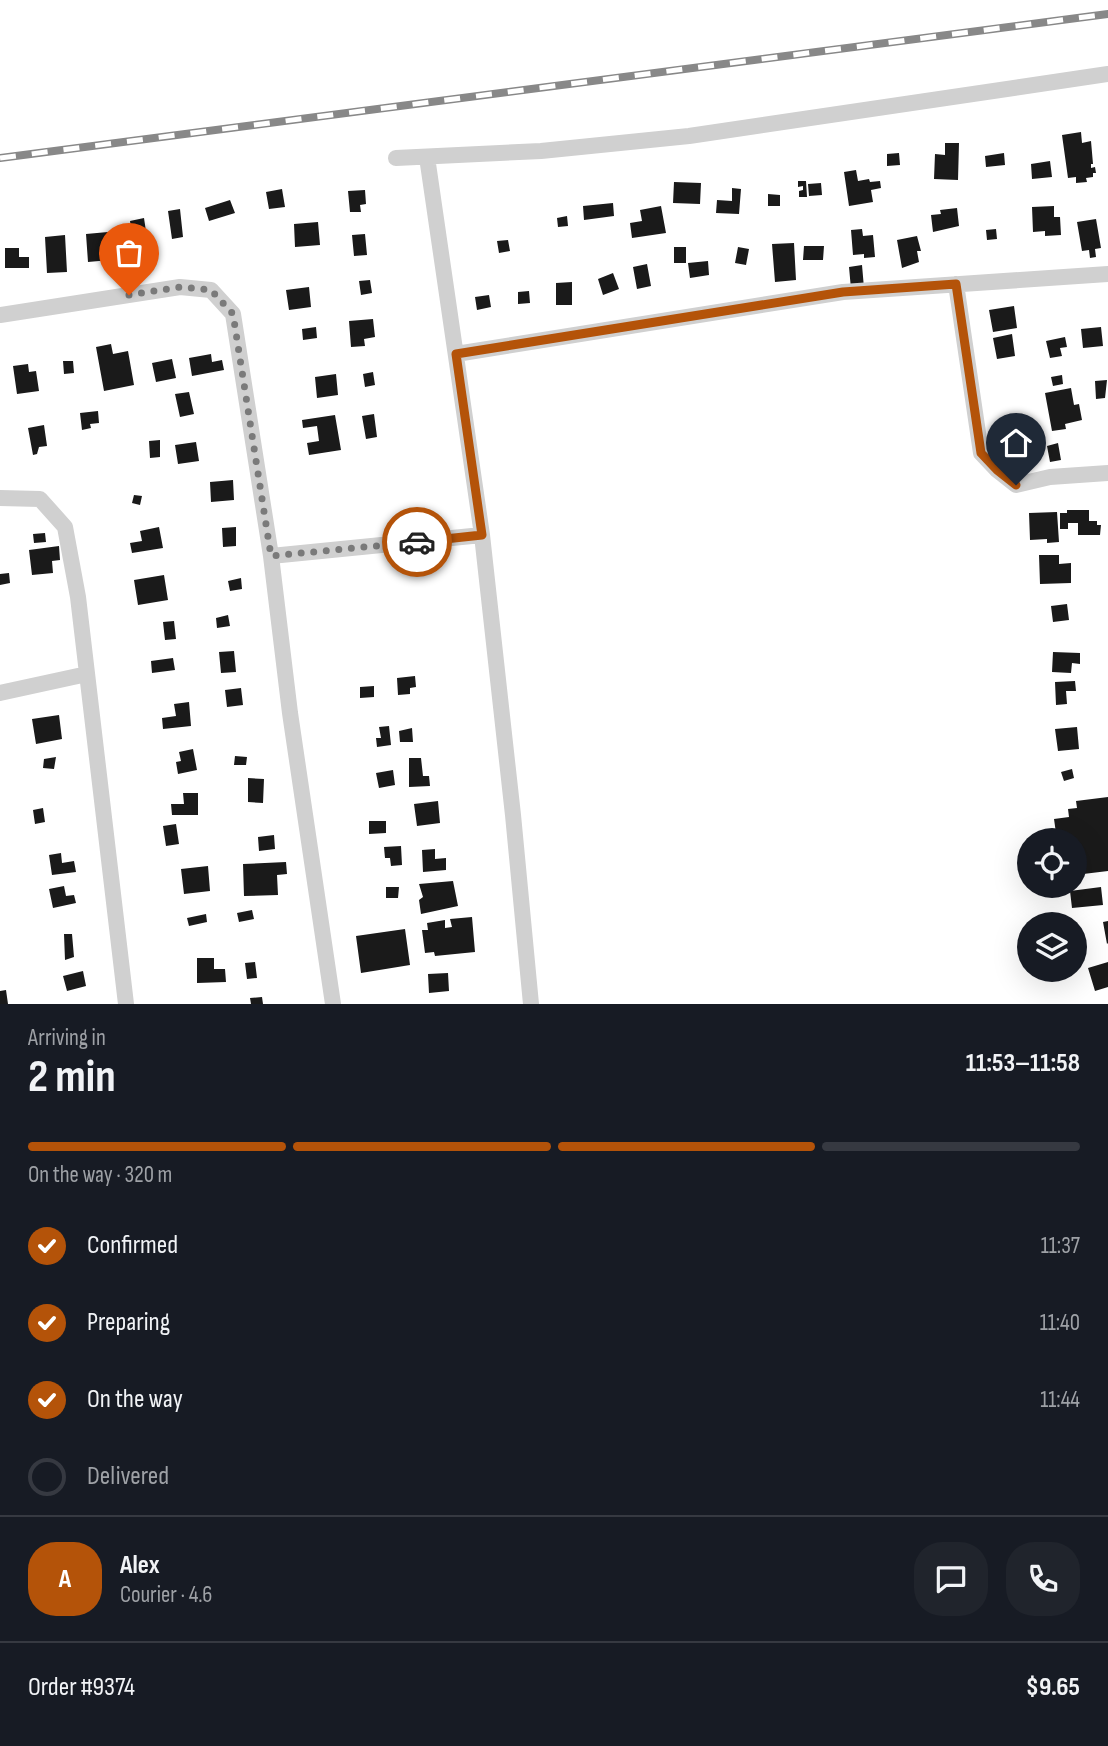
<!DOCTYPE html>
<html lang="en">
<head>
<meta charset="utf-8">
<style>
  :root { --surface:#171b24; --page:#20242c; --text:#f1f3f6; --muted:#9ea1a6; --line:#363941; --accent:#b45309 }
  body { margin:0; font-family:"Sofia Sans Condensed",sans-serif; background:var(--page); color:var(--text); height:100vh; display:flex; flex-direction:column; font-size:26px; white-space:nowrap }
  * { box-sizing:border-box; margin:0 }
  p { font-size:23px; color:var(--muted) }
  .icon { flex:none; width:38px; height:38px; fill:none; stroke:currentColor; stroke-width:2; stroke-linecap:round; stroke-linejoin:round }
  .map { position:relative; height:1004px; overflow:hidden }
  .panel { display:flex; flex-direction:column; background:var(--surface); flex:1 }
  .panel>* { flex:none }
  .buttons { position:absolute; left:1017px; top:828px; display:grid; gap:14px }
  .buttons a { display:grid; place-items:center; width:70px; height:70px; border-radius:50%; background:var(--surface); box-shadow:0 7px 28px #0002; font-size:35px }
  .pin { position:absolute; display:grid; place-items:center; width:60px; height:60px; color:#fff; margin:-72px -30px; border-radius:50% 50% 50% 0; rotate:-45deg; box-shadow:0 0 7px #0007 }
  .pin .icon { rotate:45deg }
  .courier { position:absolute; display:grid; place-items:center; width:70px; height:70px; margin:-35px; border:5px solid #b45309; border-radius:50%; background:#fff; color:#222; box-shadow:0 2px 9px #0007 }
  .overview em { font-style:normal; font-weight:700 }
  .overview div { display:flex; flex-direction:column-reverse }
  .overview { display:flex; align-items:center; justify-content:space-between; height:119px; padding:0 28px }
  h1 { font-size:46px; font-weight:700; line-height:52px }
  .bar { display:grid; grid-template-columns:repeat(4,1fr); gap:10px 7px; align-content:center; height:84px; padding:0 28px }
  .bar i { height:9px; border-radius:5px; background:var(--line) }
  .bar .selected { background:var(--accent) }
  .bar p { grid-column:span 4 }
  .line { display:flex; align-items:center; gap:18px; padding:0 28px; border-top:2px solid var(--line) }
  .line div { flex:1 }
  .round { display:grid; place-items:center; flex:none; width:74px; height:74px; border-radius:28px; background:var(--page) }
  ol { padding:0 28px; list-style:none }
  li { display:flex; align-items:center; gap:21px; height:77px }
  li p { margin-inline-start:auto }
  li .icon { padding:7px; border-radius:50%; background:var(--accent); color:#fff; stroke-width:4 }
  li:last-child { color:var(--muted) }
  li i { width:38px; height:38px; border:4px solid var(--line); border-radius:50% }
  .map>svg:first-child { display:block }
  .building { fill:#1a1a1a }
  .lines { fill:none; stroke-linecap:round; stroke-linejoin:round }
  .minor { stroke:#d0d0d0; stroke-width:16 }
  .rail-casing { stroke:#888; stroke-width:8 }
  .rail { stroke:#fff; stroke-width:5; stroke-dasharray:16; stroke-linecap:butt }
  .done { stroke:#7a7a7a; stroke-width:7; stroke-dasharray:0 12.6 }
  .route { stroke:#b45309; stroke-width:9 }
</style>
</head>
<body>
<div class="map">
<svg width="1108" height="1004" viewBox="0 0 1108 1004">
  <rect width="100%" height="100%" fill="#fff"/>
  <path class="building" d="M1081 132 1082 143 1091 141 1093 164H1091V168L1095 167 1096 173H1093V177L1086 178 1087 182 1076 183V177L1068 178 1062 135Z
    M945 143H959L958 180 934 179 935 154 945 155Z
    M899 153 900 165 887 166V154Z
    M1004 153 1005 165 986 167 985 156Z
    M1050 161 1052 177 1032 179 1031 164Z
    M856 170 858 181 869 179 870 182 880 181 881 188 871 190 873 202 849 206 844 172Z
    M798 181H806L807 197H799V191L803 190V186L798 187Z
    M674 182 701 183 700 204 673 203Z
    M821 183 822 195 809 196 808 184Z
    M732 188 741 189 739 214 716 213 717 200 732 201Z
    M282 189 285 207 269 209 266 192Z
    M365 190 366 204 360 205 361 212H350L348 191Z
    M768 194 780 195V206H768Z
    M230 200 235 213 209 221 205 208Z
    M613 203 614 216 584 220 583 206Z
    M661 206 666 233 632 238 630 223 642 221 640 210Z
    M1054 206V217H1060L1061 235 1045 236V231L1033 232 1032 207Z
    M957 208 959 226 933 232 931 215 941 214 940 210Z
    M180 209 183 237 172 239 168 211Z
    M567 216 568 226 558 227 557 218Z
    M144 218 148 245 134 247 130 221Z
    M1096 219 1101 248 1095 249 1096 257 1090 258 1089 250 1082 251 1077 222Z
    M318 222 320 245 295 247 294 224Z
    M862 229 863 236 873 235 875 257 864 258V254L853 255 851 230Z
    M996 229 997 239 987 240 986 230Z
    M108 232 110 260 88 262 86 234Z
    M365 234 367 255 354 256 352 235Z
    M65 235 67 272 47 273 45 237Z
    M917 236 921 251H917L919 262 902 268 897 240Z
    M508 240 510 251 499 253 497 241Z
    M794 243 796 280 775 282 772 244Z
    M804 246H824L823 260H803Z
    M674 247H686V263H674Z
    M738 247 749 249 746 265 735 263Z
    M5 248H19V257H29V268H5Z
    M708 261 709 275 690 278 688 263Z
    M647 264 651 286 637 289 633 267Z
    M862 265 864 288 851 289 849 267Z
    M613 273 619 289 603 295 598 279Z
    M370 280 372 293 361 295 359 281Z
    M572 282V305H556V283Z
    M309 287 311 307 289 310 286 290Z
    M529 291 530 303 518 304V292Z
    M489 295 491 307 477 310 475 297Z
    M1014 306 1017 328 993 332 989 310Z
    M373 319 375 337 364 339 365 346 351 347 349 321Z
    M316 327 317 338 303 340 302 329Z
    M1101 327 1103 346 1083 348 1081 329Z
    M1012 334 1015 356 997 359 993 338Z
    M1065 337 1067 347 1060 348 1062 356 1050 358 1046 341Z
    M111 344 113 354 128 351 134 385 104 391 96 347Z
    M211 354 212 362 222 360 224 370 192 376 189 358Z
    M172 359 176 378 156 382 152 363Z
    M63 361H73L74 373 64 374Z
    M28 364 29 372 36 371 39 391 17 394 13 366Z
    M373 372 375 385 365 387 363 374Z
    M336 374 338 395 317 398 315 377Z
    M1062 375 1063 384 1053 386 1051 377Z
    M1107 380 1105 398 1096 399 1095 381Z
    M1071 388 1074 405 1079 404 1082 420 1065 424 1066 429 1052 431 1045 393Z
    M189 392 194 414 180 417 175 394Z
    M98 411 99 423 90 424 91 428 82 430 80 413Z
    M374 414 377 437 366 439 362 416Z
    M335 415 341 450 309 455 307 443 319 441 317 426 303 428 302 420Z
    M44 425 47 446 39 447 37 454 33 455 28 428Z
    M160 440V457L150 458 149 441Z
    M196 442 199 461 178 464 175 445Z
    M1058 443 1061 460 1050 462 1047 446Z
    M233 480 234 500 211 502 210 482Z
    M134 495 142 496 140 505 132 503Z
    M1067 510H1089V521H1097V525H1101L1100 535H1078V523H1068V529H1060V513H1067Z
    M1057 512 1059 542 1047 543V539L1030 540 1029 513Z
    M159 527 163 548 132 553 130 543 142 541 140 531Z
    M236 527V546L223 547 222 528Z
    M45 533 46 542 34 543 33 534Z
    M59 546 60 560 52 561 53 573 32 575 29 550Z
    M1039 555H1059V564L1071 563V583L1040 584Z
    M9 573 10 583 0 585V574Z
    M164 575 168 600 138 605 134 580Z
    M241 578 242 589 230 591 228 581Z
    M1067 604 1069 620 1053 622 1051 606Z
    M228 615 230 626 217 628 216 618Z
    M174 621 176 639 165 640 163 622Z
    M234 651 236 672 221 673 219 652Z
    M1053 652 1080 653V664L1072 663 1071 673 1052 672Z
    M173 658 175 670 152 673 151 661Z
    M415 676 416 687 410 688V694L398 695 397 678Z
    M1075 681 1076 691H1066L1067 704 1056 705 1055 682Z
    M374 686V697L360 698V687Z
    M241 688 243 705 227 707 225 690Z
    M189 702 191 726 163 729 162 718 176 716 174 704Z
    M59 715 62 739 36 744 32 719Z
    M389 726 391 745 377 747 376 738H381L379 727Z
    M1077 727 1079 749 1058 751 1055 729Z
    M412 728 413 742H400L399 731Z
    M193 749 197 770 178 774 176 762 181 761 179 752Z
    M235 756 247 757 246 765H234Z
    M56 757 54 769 43 768 44 759Z
    M409 758H421L423 776H429L430 786 409 787Z
    M1072 769 1074 778 1064 781 1061 772Z
    M393 770 395 785 379 788 376 773Z
    M248 778 264 779 263 803 248 802Z
    M183 793H198V815H172L171 804H184Z
    M1108 797V871L1075 875 1074 840H1057L1054 819 1069 817 1068 809 1077 808 1076 801Z
    M438 801 440 823 417 826 414 804Z
    M43 808 45 822 35 824 33 810Z
    M369 821H386V833L369 834Z
    M176 824 179 844 166 846 163 826Z
    M274 835 275 849 259 851 258 837Z
    M401 846 402 865 391 866 390 858H385L384 847Z
    M435 849V859L446 858V870L423 872 422 850Z
    M61 853 62 863 74 861 76 872 52 875 49 855Z
    M286 862 287 874 277 875 278 895 244 896 243 864Z
    M208 866 210 891 184 894 181 869Z
    M453 881 458 906 421 914 419 900 423 897 419 884Z
    M64 886 66 896 74 895 76 903 53 908 49 889Z
    M386 887H399L398 898H386Z
    M1101 887 1103 905 1072 908 1070 891Z
    M252 910 254 919 239 922 237 913Z
    M206 914 207 922 189 926 187 918Z
    M472 917 475 952 435 956 434 952 425 953 422 930H428L427 923 445 920V928L452 927 450 919Z
    M1108 921V943L1107 944 1103 922Z
    M405 929 410 965 361 973 356 936Z
    M64 934H72L74 957 65 960Z
    M197 958H214V969H225L226 982 197 983Z
    M255 962 257 978 247 979 245 963Z
    M1108 962V987L1095 991 1088 968Z
    M83 971 86 986 67 991 63 976Z
    M448 973 449 991 429 993 428 974Z
    M6 990 8 1004H0V991Z
    M262 997 263 1004H251L250 998Z"/>
  <g class="lines">
    <path class="minor" d="M427 157 482 535 513 815 531 1004
      M396 158 541 151 689 136 1108 74
      M956 284 981 453 997 470 1016 485 1050 477 1108 473
      M0 315 180 287 211 290 233 314 271 556 290 713 333 1004
      M456 354 843 292 1108 274
      M0 498 40 499 65 527 78 597 126 1004
      M271 556 482 535
      M0 693 87 674"/>
    <defs>
      <path id="rail" d="M0 158 1108 14"/>
    </defs>
    <use href="#rail" class="rail-casing"/>
    <use href="#rail" class="rail"/>
  </g>
  <g class="lines">
    <path class="done" d="M129 295 180 287 211 290 233 314 271 556 417 542"/>
    <path class="route" d="M417 542 482 535 456 354 843 292 956 284 981 453 997 470 1016 485"/>
  </g>
</svg>
<div class="buttons">
<a><svg class="icon" aria-label="locate" viewBox="0 0 24 24"><circle cx="12" cy="12" r="6"/><path d="M12 2v4M12 18v4M2 12h4M18 12h4"/></svg></a>
<a><svg class="icon" aria-label="layers" viewBox="0 0 24 24"><path d="M12 4l9 5-9 5-9-5zM3 14l9 5 9-5"/></svg></a>
</div>
<div class="pin" style="left:129px;top:295px;background:#ea580c"><svg class="icon" aria-label="bag" viewBox="0 0 24 24"><path d="M5 8h14l-1 12H6zM9 8a3 3 0 0 1 6 0"/></svg></div>
<div class="pin" style="left:1016px;top:485px;background:#1f2937"><svg class="icon" aria-label="home" viewBox="0 0 24 24"><path d="M3 11l9-7 9 7M6 9v11h12V9"/></svg></div>
<div class="courier" style="left:417px;top:542px"><svg class="icon" aria-label="car" viewBox="0 0 24 24"><path d="M5 17H2v-5l4-1 3-4h7l3 4 3 1v5h-3M9 17h6M6 11h13"/><circle cx="7" cy="17" r="2"/><circle cx="17" cy="17" r="2"/></svg></div>
</div>
<section class="panel">
<div class="overview"><div><h1>2 min</h1><p>Arriving in</p></div><em>11:53–11:58</em></div>
<div class="bar"><i class="selected"></i><i class="selected"></i><i class="selected"></i><i></i><p>On the way · 320 m</p></div>
<ol>
<li><svg class="icon" aria-label="check" viewBox="0 0 24 24"><path d="M5 12l5 5 9-10"/></svg>Confirmed<p>11:37</p></li>
<li><svg class="icon" aria-label="check" viewBox="0 0 24 24"><path d="M5 12l5 5 9-10"/></svg>Preparing<p>11:40</p></li>
<li><svg class="icon" aria-label="check" viewBox="0 0 24 24"><path d="M5 12l5 5 9-10"/></svg>On the way<p>11:44</p></li>
<li><i></i>Delivered</li>
</ol>
<div class="line" style="height:126px"><b class="round" style="background:var(--accent);color:#fff">A</b><div><b>Alex</b><p>Courier · 4.6</p></div><a class="round"><svg class="icon" aria-label="chat" viewBox="0 0 24 24"><path d="M4 5h16v11H9l-5 4z"/></svg></a><a class="round"><svg class="icon" aria-label="phone" viewBox="0 0 24 24"><path d="M5 4h4l2 5-3 2q2 4 5 5l2-3 5 2v4C11 20 4 13 5 4z"/></svg></a></div>
<div class="line" style="height:91px"><div>Order #9374</div><b>$9.65</b></div>
</section>
</body>
</html>
